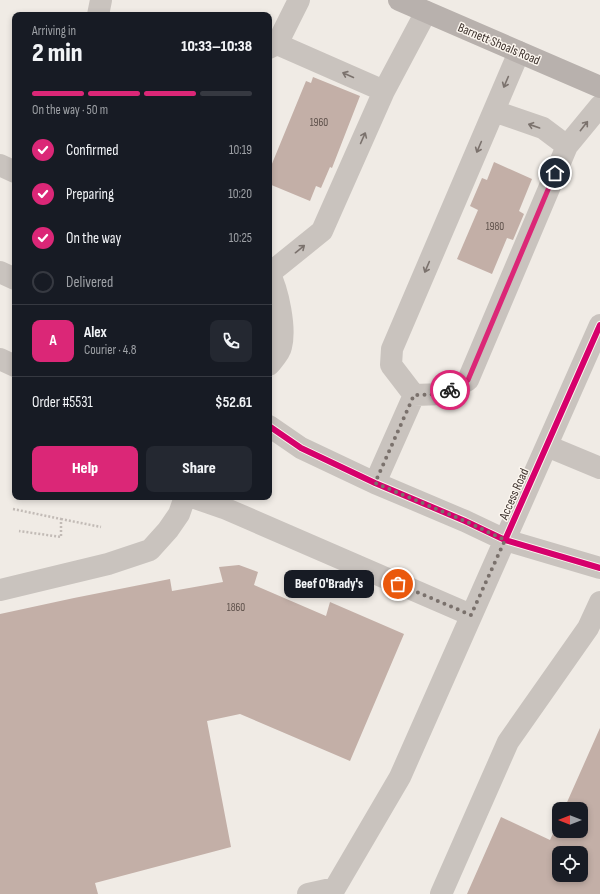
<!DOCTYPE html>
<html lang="en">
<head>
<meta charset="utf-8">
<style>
  :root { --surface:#171b24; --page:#242831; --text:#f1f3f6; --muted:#9ea1a6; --line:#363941; --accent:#db2777 }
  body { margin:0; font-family:"Sofia Sans Condensed",sans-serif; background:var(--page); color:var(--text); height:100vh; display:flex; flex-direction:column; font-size:15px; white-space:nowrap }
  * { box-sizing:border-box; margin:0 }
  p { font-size:13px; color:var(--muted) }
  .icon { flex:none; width:22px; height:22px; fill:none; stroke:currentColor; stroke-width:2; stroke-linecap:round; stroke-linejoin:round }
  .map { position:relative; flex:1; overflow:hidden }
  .panel { position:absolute; left:12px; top:12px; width:260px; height:488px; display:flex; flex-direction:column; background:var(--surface); border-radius:8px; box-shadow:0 2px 6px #0003 }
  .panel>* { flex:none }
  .needle { width:26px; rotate:270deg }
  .fabs { position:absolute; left:552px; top:802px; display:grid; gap:8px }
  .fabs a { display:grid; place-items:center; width:36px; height:36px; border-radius:8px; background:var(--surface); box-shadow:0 2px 6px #0003; font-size:20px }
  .pin { position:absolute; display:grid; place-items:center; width:34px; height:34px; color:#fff; margin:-17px; border:2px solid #fff; border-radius:50%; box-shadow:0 1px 4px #0007 }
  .courier { position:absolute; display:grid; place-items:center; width:40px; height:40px; margin:-20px; border:3px solid #db2777; border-radius:50%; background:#fff; color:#222; box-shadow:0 1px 5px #0007 }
  .bubble { position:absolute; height:28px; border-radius:8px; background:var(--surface); box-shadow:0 2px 6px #0003; font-size:13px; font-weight:800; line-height:28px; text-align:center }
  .headline em { font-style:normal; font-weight:800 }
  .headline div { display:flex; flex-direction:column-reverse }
  .headline { display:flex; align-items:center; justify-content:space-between; height:68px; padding:0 20px }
  h1 { font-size:26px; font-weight:800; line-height:30px }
  .bar { display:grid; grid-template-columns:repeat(4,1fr); gap:6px 4px; align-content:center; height:48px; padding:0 20px }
  .bar i { height:5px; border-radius:3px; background:var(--line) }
  .bar .on { background:var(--accent) }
  .bar p { grid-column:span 4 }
  .line { display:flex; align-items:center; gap:10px; padding:0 20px; border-top:1px solid var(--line) }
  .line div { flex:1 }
  .round { display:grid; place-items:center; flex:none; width:42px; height:42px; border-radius:8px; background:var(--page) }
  ol { padding:0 20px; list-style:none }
  li { display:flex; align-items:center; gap:12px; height:44px }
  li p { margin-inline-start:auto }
  li .icon { padding:4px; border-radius:50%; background:var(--accent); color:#fff; stroke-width:4 }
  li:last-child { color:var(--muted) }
  li i { width:22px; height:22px; border:2px solid var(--line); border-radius:50% }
  .cta { display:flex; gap:8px; margin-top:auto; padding:8px 20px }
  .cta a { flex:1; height:46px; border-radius:8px; background:var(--accent); color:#fff; font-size:16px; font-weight:800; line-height:46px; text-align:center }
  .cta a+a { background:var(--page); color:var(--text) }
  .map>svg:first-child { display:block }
  .building { fill:#c3afa7; fill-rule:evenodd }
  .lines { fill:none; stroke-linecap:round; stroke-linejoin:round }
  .path { stroke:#c2bbb6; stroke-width:2.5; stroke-dasharray:2 2; stroke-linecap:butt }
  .minor { stroke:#c9c3be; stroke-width:22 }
  .major { stroke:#b8b1ad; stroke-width:22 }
  .cycleway-casing { stroke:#fbf5ee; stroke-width:8 }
  .cycleway { stroke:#d6006c; stroke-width:6 }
  .oneway { stroke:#7b726d }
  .done { stroke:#7a716c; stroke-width:4; stroke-dasharray:0 7.2 }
  .route { stroke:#db2777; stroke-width:5 }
  .labels { text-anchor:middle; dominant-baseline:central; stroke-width:3; stroke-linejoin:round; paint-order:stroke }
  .number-label { font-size:11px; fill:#5d504a }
  .street-label { font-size:13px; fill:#3b302b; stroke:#fbf5ee }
</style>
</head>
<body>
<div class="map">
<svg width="600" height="894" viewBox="0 0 600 894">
  <rect width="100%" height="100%" fill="#f0ebe5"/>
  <path class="building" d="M313 77 360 96 332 168 330 167 321 188 316 186 310 201 269 184V171L306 81 311 83Z
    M494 162 532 179 519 211 524 214 513 240 507 238 492 274 457 259 478 210 470 206 482 178 487 180Z
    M239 565 258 572 254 585 326 616 330 602 404 634 350 761 240 714 207 721 231 847 95 883 98 894H0V614L74 598 170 579 172 591 223 582 219 567Z
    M600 728V894H467L501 817 550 840 559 821V831H581V809H564ZM559 853H581V875H559Z"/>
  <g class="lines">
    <path class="path" d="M13 509 61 519V537L19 531
      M61 519 101 527"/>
    <path class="minor" d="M98 15 101 0
      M277 44 384 91
      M269 48 277 44 299 0
      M494 111 543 128 567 146
      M0 165 15 172
      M0 272 15 279
      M269 273C278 290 286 328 281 347 280 353 273 360 269 365
      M270 273 322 231 384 91 426 12
      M0 359 15 366
      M414 395 391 365 392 349 519 52
      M414 395 444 394 468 380 567 146 600 106
      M269 426 301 448 375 483 465 521 505 540 600 568
      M547 446 600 468
      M375 483 414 395
      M192 497 224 508 471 615
      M0 590 108 564 150 550 168 530 179 514 185 497
      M308 894 335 888 400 777 600 325
      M441 894 508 742 588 628 600 602"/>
    <path class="major" d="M399 0 600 87"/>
    <defs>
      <path id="cycleway" d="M269 426 301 448 375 483 465 521 505 540 600 568
        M505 540 600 325"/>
    </defs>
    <use href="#cycleway" class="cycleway-casing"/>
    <use href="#cycleway" class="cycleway"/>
  </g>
  <defs><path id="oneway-shaft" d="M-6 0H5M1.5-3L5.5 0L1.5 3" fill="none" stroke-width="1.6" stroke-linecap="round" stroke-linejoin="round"/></defs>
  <g class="oneway">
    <use href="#oneway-shaft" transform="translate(348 75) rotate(-156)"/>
    <use href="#oneway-shaft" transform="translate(506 82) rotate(113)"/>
    <use href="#oneway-shaft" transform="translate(534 126) rotate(-161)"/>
    <use href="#oneway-shaft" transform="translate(584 126) rotate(-52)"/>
    <use href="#oneway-shaft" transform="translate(363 138) rotate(-66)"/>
    <use href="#oneway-shaft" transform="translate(479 147) rotate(113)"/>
    <use href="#oneway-shaft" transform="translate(300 249) rotate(-39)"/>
    <use href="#oneway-shaft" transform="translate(427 267) rotate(113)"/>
  </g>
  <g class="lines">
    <path class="done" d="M398 584 471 615 505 540 465 521 375 483 414 395 444 394 450 390"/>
    <path class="route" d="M450 390 468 380 555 173"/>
  </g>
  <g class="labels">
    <g class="number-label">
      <text x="319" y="122">1960</text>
      <text x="495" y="226">1980</text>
      <text x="236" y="607">1860</text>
    </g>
    <g class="street-label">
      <text transform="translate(499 44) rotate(23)">Barnett Shoals Road</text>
      <text transform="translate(514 494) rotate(-66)">Access Road</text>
    </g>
  </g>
</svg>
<div class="fabs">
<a><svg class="needle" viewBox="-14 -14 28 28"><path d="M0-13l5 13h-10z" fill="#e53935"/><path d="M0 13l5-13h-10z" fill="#9ea1a6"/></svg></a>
<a><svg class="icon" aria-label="locate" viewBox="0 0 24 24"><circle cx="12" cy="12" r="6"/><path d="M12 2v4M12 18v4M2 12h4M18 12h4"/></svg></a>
</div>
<div class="pin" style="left:398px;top:584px;background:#ea580c"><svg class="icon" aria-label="bag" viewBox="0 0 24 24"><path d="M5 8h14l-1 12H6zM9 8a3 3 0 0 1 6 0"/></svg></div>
<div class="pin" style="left:555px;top:173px;background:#1f2937"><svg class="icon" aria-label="home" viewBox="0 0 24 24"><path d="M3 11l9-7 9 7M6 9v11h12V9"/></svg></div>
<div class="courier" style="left:450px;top:390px"><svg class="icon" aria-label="bike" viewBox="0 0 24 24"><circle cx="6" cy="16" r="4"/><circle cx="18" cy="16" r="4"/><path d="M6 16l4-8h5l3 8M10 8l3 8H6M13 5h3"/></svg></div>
<div class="bubble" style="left:284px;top:570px;width:90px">Beef O'Brady's</div>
<section class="panel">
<div class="headline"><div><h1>2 min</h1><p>Arriving in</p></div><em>10:33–10:38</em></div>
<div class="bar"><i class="on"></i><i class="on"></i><i class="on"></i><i></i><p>On the way · 50 m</p></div>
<ol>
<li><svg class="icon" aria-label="check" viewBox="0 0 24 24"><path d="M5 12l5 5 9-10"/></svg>Confirmed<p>10:19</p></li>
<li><svg class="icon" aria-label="check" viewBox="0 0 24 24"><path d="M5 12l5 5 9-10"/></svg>Preparing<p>10:20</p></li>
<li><svg class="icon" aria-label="check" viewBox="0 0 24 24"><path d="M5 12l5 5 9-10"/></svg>On the way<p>10:25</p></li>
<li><i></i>Delivered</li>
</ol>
<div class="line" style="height:72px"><b class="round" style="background:var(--accent);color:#fff">A</b><div><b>Alex</b><p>Courier · 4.8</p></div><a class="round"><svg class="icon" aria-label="phone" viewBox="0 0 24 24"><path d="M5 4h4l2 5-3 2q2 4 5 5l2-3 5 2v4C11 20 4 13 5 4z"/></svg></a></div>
<div class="line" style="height:52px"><div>Order #5531</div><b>$52.61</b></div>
<div class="cta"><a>Help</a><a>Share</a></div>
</section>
</div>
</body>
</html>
